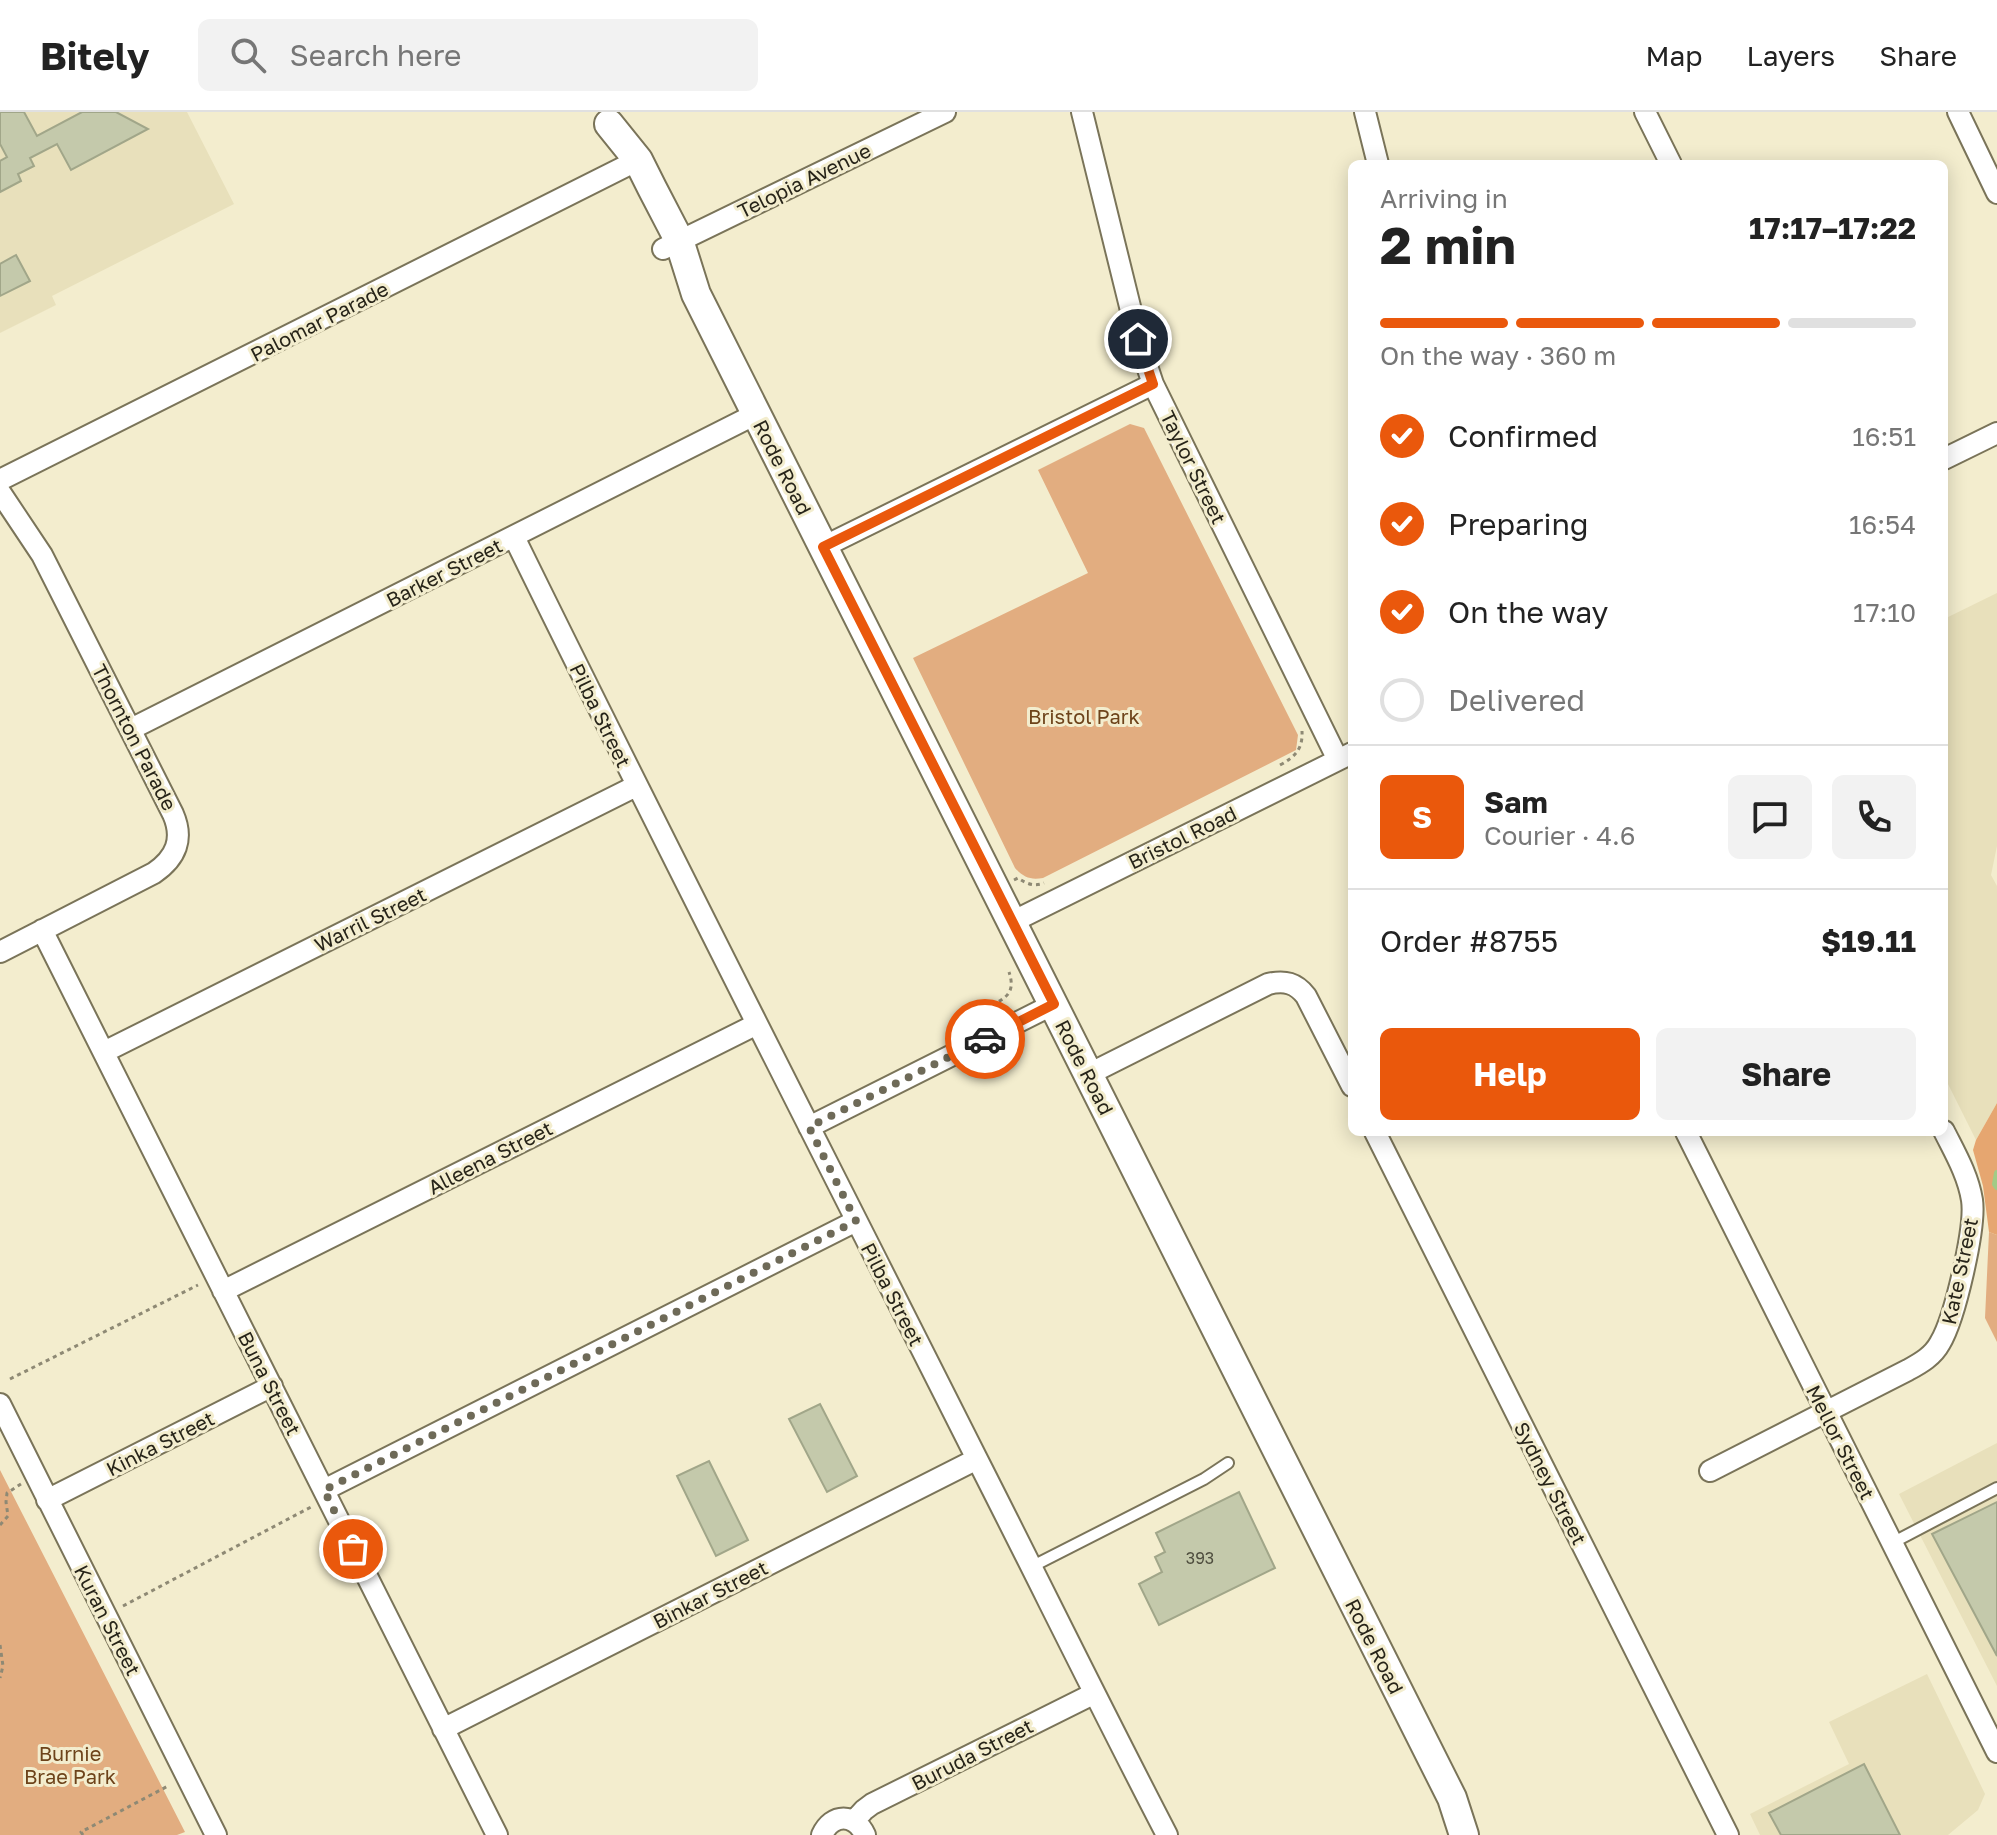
<!DOCTYPE html>
<html lang="en">
<head>
<meta charset="utf-8">
<style>
  :root { --surface:#fff; --page:#f2f2f2; --text:#222; --muted:#767676; --line:#e0e0e0; --accent:#ea580c }
  body { margin:0; font-family:"Golos Text",sans-serif; background:var(--page); color:var(--text); height:100vh; display:flex; flex-direction:column; font-size:30px; white-space:nowrap }
  * { box-sizing:border-box; margin:0 }
  p { font-size:26px; color:var(--muted) }
  .icon { flex:none; width:44px; height:44px; fill:none; stroke:currentColor; stroke-width:2; stroke-linecap:round; stroke-linejoin:round }
  .map { position:relative; flex:1; overflow:hidden }
  .side { position:absolute; left:1348px; top:48px; width:600px; height:976px; display:flex; flex-direction:column; background:var(--surface); border-radius:12px; box-shadow:0 4px 20px #0003 }
  .side>* { flex:none }
  .pin { position:absolute; display:grid; place-items:center; width:68px; height:68px; color:#fff; margin:-34px; border:4px solid #fff; border-radius:50%; box-shadow:0 2px 8px #0007 }
  .courier { position:absolute; display:grid; place-items:center; width:80px; height:80px; margin:-40px; border:6px solid #ea580c; border-radius:50%; background:#fff; color:#222; box-shadow:0 2px 10px #0007 }
  .summary em { font-style:normal; font-weight:700 }
  .summary div { display:flex; flex-direction:column-reverse }
  .summary { display:flex; align-items:center; justify-content:space-between; height:136px; padding:0 32px }
  h1 { font-size:52px; font-weight:700; line-height:60px }
  .bar { display:grid; grid-template-columns:repeat(4,1fr); gap:12px 8px; align-content:center; height:96px; padding:0 32px }
  .bar i { height:10px; border-radius:6px; background:var(--line) }
  .bar .active { background:var(--accent) }
  .bar p { grid-column:span 4 }
  .line { display:flex; align-items:center; gap:20px; padding:0 32px; border-top:2px solid var(--line) }
  .line div { flex:1 }
  .round { display:grid; place-items:center; flex:none; width:84px; height:84px; border-radius:12px; background:var(--page) }
  ol { padding:0 32px; list-style:none }
  li { display:flex; align-items:center; gap:24px; height:88px }
  li p { margin-inline-start:auto }
  li .icon { padding:8px; border-radius:50%; background:var(--accent); color:#fff; stroke-width:4 }
  li:last-child { color:var(--muted) }
  li i { width:44px; height:44px; border:4px solid var(--line); border-radius:50% }
  .cta { display:flex; gap:16px; margin-top:auto; padding:16px 32px }
  .cta a { flex:1; height:92px; border-radius:12px; background:var(--accent); color:#fff; font-size:32px; font-weight:700; line-height:92px; text-align:center }
  .cta a+a { background:var(--page); color:var(--text) }
  header { display:flex; align-items:center; gap:48px; box-sizing:border-box; height:112px; padding:0 40px; background:var(--surface); border-bottom:2px solid var(--line) }
  header strong { font-size:38px }
  nav { display:flex; gap:44px; margin-inline-start:auto; font-size:28px }
  .search { width:560px; height:72px; background:var(--page); display:flex; align-items:center; gap:20px; box-sizing:border-box; padding:0 28px; border-radius:12px; color:var(--muted); font-size:30px }
  .map>svg:first-child { display:block }
  .built { fill:#e8e0bb }
  .green { fill:#e2ad80 }
  .forest { fill:#e6a670 }
  .lines { fill:none; stroke-linecap:round; stroke-linejoin:round }
  .stream { stroke:#a2cb86; stroke-width:6 }
  .building { fill:#c4c9ab; stroke:#a1a689; stroke-width:2 }
  .lane-casing { stroke:#7a7459; stroke-width:14 }
  .street-casing { stroke:#7a7459; stroke-width:24 }
  .secondary-casing { stroke:#7a7459; stroke-width:32 }
  .path { stroke:#8e8974; stroke-width:3; stroke-dasharray:4 4; stroke-linecap:butt }
  .lane { stroke:#fff; stroke-width:10 }
  .street { stroke:#fff; stroke-width:20 }
  .secondary { stroke:#fff; stroke-width:28 }
  .done { stroke:#6e6a58; stroke-width:8; stroke-dasharray:0 14.4 }
  .route { stroke:#ea580c; stroke-width:10 }
  .labels { text-anchor:middle; dominant-baseline:central; stroke-width:6; stroke-linejoin:round; paint-order:stroke }
  .number-label { font-size:16px; fill:#4e4d3e }
  .street-label { font-size:20px; fill:#272419; stroke:#f3edce }
  .park-label { font-size:20px; fill:#6d431a; stroke:#f3edce }
</style>
</head>
<body>
<header>
<strong>Bitely</strong>
<div class="search"><svg class="icon" aria-label="search" viewBox="0 0 24 24"><circle cx="10" cy="10" r="6"/><path d="M15 15l6 6"/></svg>Search here</div>
<nav><a>Map</a><a>Layers</a><a>Share</a></nav>
</header>
<div class="map">
<svg width="1997" height="1723" viewBox="0 0 1997 1723">
  <rect width="100%" height="100%" fill="#f3edce"/>
  <path class="built" d="M0 0H187L234 92 52 184 56 193 0 221Z
    M1997 481V734L1991 763 1997 774V991L1976 1028 1944 964V507Z
    M1997 1331V1574L1899 1382Z
    M1927 1562 1985 1682 1978 1698 1948 1723H1760L1750 1702 1849 1652 1829 1610Z"/>
  <path class="green" d="M1130 312 1144 316 1298 623 1296 638 1043 766C1031 768 1024 766 1015 756L913 546 1088 461 1038 358Z
    M1989 1120 1997 1123V1230L1985 1206Z
    M0 1358 185 1720 177 1723H0Z"/>
  <path class="forest" d="M1997 991V1123L1989 1120 1983 1074 1973 1038 1976 1028Z"/>
  <g class="lines">
    <path class="stream" d="M1997 1061 1995 1072 1997 1075"/>
  </g>
  <path class="building" d="M0 0H24L37 24 82 0H116L148 17 71 58 57 32 30 46 34 54 18 62 21 69 0 80V49L7 45 0 32Z
    M16 143 30 169 0 184V152Z
    M820 1292 857 1364 827 1380 789 1307Z
    M709 1349 748 1428 716 1444 677 1364Z
    M1239 1380 1275 1456 1159 1513 1139 1472 1162 1460 1155 1445 1165 1440 1156 1421Z
    M1997 1390V1544L1932 1422Z
    M1864 1652 1900 1723H1781L1769 1701Z"/>
  <g class="lines">
    <defs>
      <path id="lane" d="M1892 1431 1997 1376
        M1031 1455 1204 1367 1228 1351"/>
      <path id="street" d="M1082 0 1138 227 1153 272 1338 648
        M1365 0 1378 52
        M1645 0 1671 52
        M1958 0 1997 81
        M663 137 945 0
        M1944 347 1997 321
        M0 368 638 48
        M0 380 42 443 173 702C184 727 176 746 154 761L0 840
        M514 425C665 733 822 1039 976 1345 1040 1471 1102 1598 1167 1723
        M823 435 1153 272
        M131 617 756 302
        M1012 810 1352 641
        M42 818 497 1723
        M104 940 636 674
        M1089 962 1268 872C1285 868 1296 871 1306 884L1352 974
        M809 1015 1054 892
        M1375 1020 1728 1723
        M1686 1020 1997 1640
        M223 1179 757 912
        M0 1292 216 1723
        M1710 1359 1908 1258C1921 1251 1933 1244 1940 1231 1955 1206 1976 1115 1972 1088 1968 1063 1955 1041 1944 1019
        M324 1378 856 1109
        M47 1388 272 1274
        M443 1617 977 1347
        M854 1709 864 1698 872 1692 1093 1582
        M822 1723C832 1701 855 1701 865 1723"/>
      <path id="secondary" d="M609 12 638 48 652 76 679 128 696 182 1452 1686 1464 1723"/>
    </defs>
    <use href="#lane" class="lane-casing"/>
    <use href="#street" class="street-casing"/>
    <use href="#secondary" class="secondary-casing"/>
    <path class="path" d="M1280 653C1295 645 1303 637 1302 619
      M1014 768 1018 766C1027 772 1034 775 1044 771
      M990 901 992 893C1009 885 1015 878 1009 860
      M10 1267 198 1173
      M0 1413 8 1404 6 1390 7 1381 21 1372
      M123 1494 311 1395
      M0 1533 3 1554 0 1566
      M83 1723 81 1720 168 1674"/>
    <use href="#lane" class="lane"/>
    <use href="#street" class="street"/>
    <use href="#secondary" class="secondary"/>
  </g>
  <g class="lines">
    <path class="done" d="M353 1437 324 1378 856 1109 809 1015 985 927"/>
    <path class="route" d="M985 927 1054 892 823 435 1153 272 1138 227"/>
  </g>
  <g class="labels">
    <g class="number-label">
      <text x="1200" y="1446">393</text>
    </g>
    <g class="street-label">
      <text transform="translate(804 68) rotate(-26)">Telopia Avenue</text>
      <text transform="translate(319 209) rotate(-27)">Palomar Parade</text>
      <text transform="translate(783 355) rotate(63)">Rode Road</text>
      <text transform="translate(1194 355) rotate(64)">Taylor Street</text>
      <text transform="translate(444 460) rotate(-27)">Barker Street</text>
      <text transform="translate(601 603) rotate(64)">Pilba Street</text>
      <text transform="translate(135 625) rotate(63)">Thornton Parade</text>
      <text transform="translate(1182 725) rotate(-26)">Bristol Road</text>
      <text transform="translate(370 807) rotate(-26)">Warril Street</text>
      <text transform="translate(1085 955) rotate(63)">Rode Road</text>
      <text transform="translate(490 1045) rotate(-27)">Alleena Street</text>
      <text transform="translate(1959 1159) rotate(-78)">Kate Street</text>
      <text transform="translate(893 1182) rotate(63)">Pilba Street</text>
      <text transform="translate(270 1271) rotate(63)">Buna Street</text>
      <text transform="translate(1841 1330) rotate(63)">Mellor Street</text>
      <text transform="translate(160 1331) rotate(-27)">Kinka Street</text>
      <text transform="translate(1551 1371) rotate(63)">Sydney Street</text>
      <text transform="translate(710 1482) rotate(-27)">Binkar Street</text>
      <text transform="translate(108 1508) rotate(63)">Kuran Street</text>
      <text transform="translate(1375 1534) rotate(63)">Rode Road</text>
      <text transform="translate(972 1642) rotate(-27)">Buruda Street</text>
    </g>
    <g class="park-label">
      <text x="1084" y="604">Bristol Park</text>
      <text x="70" y="1641">Burnie<tspan x="70" dy="23">Brae Park</tspan></text>
    </g>
  </g>
</svg>
<div class="pin" style="left:353px;top:1437px;background:#ea580c"><svg class="icon" aria-label="bag" viewBox="0 0 24 24"><path d="M5 8h14l-1 12H6zM9 8a3 3 0 0 1 6 0"/></svg></div>
<div class="pin" style="left:1138px;top:227px;background:#1f2937"><svg class="icon" aria-label="home" viewBox="0 0 24 24"><path d="M3 11l9-7 9 7M6 9v11h12V9"/></svg></div>
<div class="courier" style="left:985px;top:927px"><svg class="icon" aria-label="car" viewBox="0 0 24 24"><path d="M5 17H2v-5l4-1 3-4h7l3 4 3 1v5h-3M9 17h6M6 11h13"/><circle cx="7" cy="17" r="2"/><circle cx="17" cy="17" r="2"/></svg></div>
<section class="side">
<div class="summary"><div><h1>2 min</h1><p>Arriving in</p></div><em>17:17–17:22</em></div>
<div class="bar"><i class="active"></i><i class="active"></i><i class="active"></i><i></i><p>On the way · 360 m</p></div>
<ol>
<li><svg class="icon" aria-label="check" viewBox="0 0 24 24"><path d="M5 12l5 5 9-10"/></svg>Confirmed<p>16:51</p></li>
<li><svg class="icon" aria-label="check" viewBox="0 0 24 24"><path d="M5 12l5 5 9-10"/></svg>Preparing<p>16:54</p></li>
<li><svg class="icon" aria-label="check" viewBox="0 0 24 24"><path d="M5 12l5 5 9-10"/></svg>On the way<p>17:10</p></li>
<li><i></i>Delivered</li>
</ol>
<div class="line" style="height:144px"><b class="round" style="background:var(--accent);color:#fff">S</b><div><b>Sam</b><p>Courier · 4.6</p></div><a class="round"><svg class="icon" aria-label="chat" viewBox="0 0 24 24"><path d="M4 5h16v11H9l-5 4z"/></svg></a><a class="round"><svg class="icon" aria-label="phone" viewBox="0 0 24 24"><path d="M5 4h4l2 5-3 2q2 4 5 5l2-3 5 2v4C11 20 4 13 5 4z"/></svg></a></div>
<div class="line" style="height:104px"><div>Order #8755</div><b>$19.11</b></div>
<div class="cta"><a>Help</a><a>Share</a></div>
</section>
</div>
</body>
</html>
